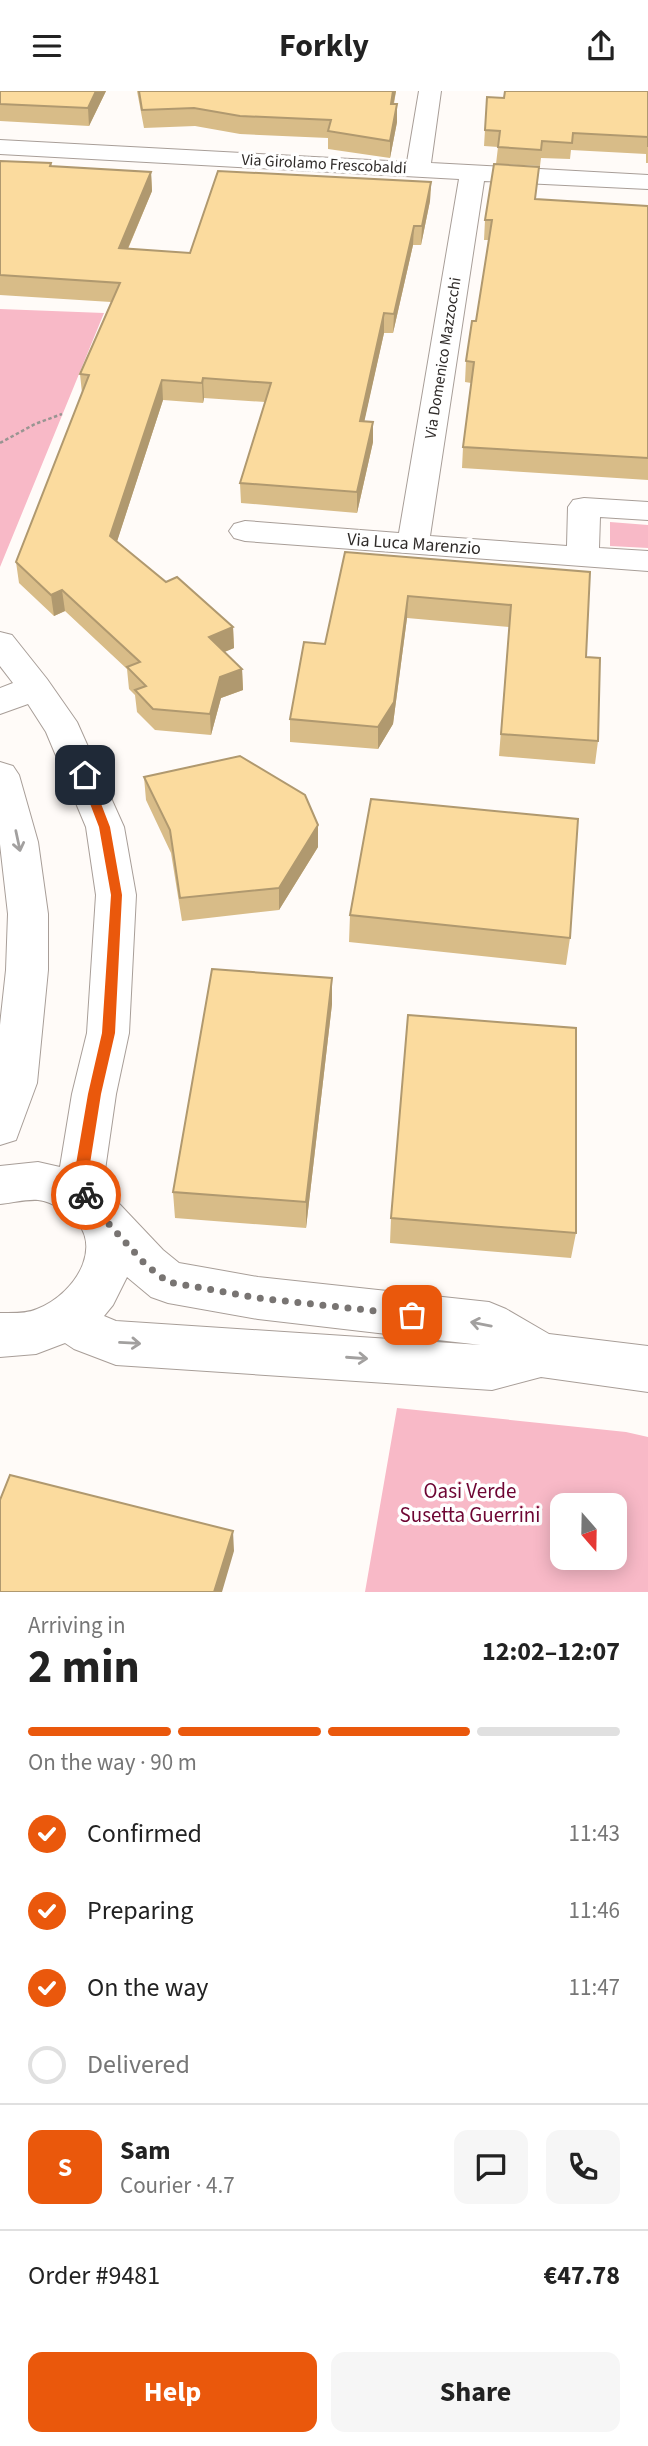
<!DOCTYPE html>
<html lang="en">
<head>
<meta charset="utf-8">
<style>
  :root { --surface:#fff; --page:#f6f6f6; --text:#222; --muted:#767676; --line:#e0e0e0; --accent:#ea580c }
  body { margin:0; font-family:"Source Sans 3",sans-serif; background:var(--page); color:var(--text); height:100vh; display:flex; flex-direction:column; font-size:26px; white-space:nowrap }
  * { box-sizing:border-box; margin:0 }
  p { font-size:23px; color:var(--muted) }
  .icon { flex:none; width:38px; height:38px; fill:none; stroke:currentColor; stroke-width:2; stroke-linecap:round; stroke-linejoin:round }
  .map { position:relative; height:1501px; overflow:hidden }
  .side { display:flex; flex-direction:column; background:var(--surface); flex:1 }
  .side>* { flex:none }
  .needle { width:46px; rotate:160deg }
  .tools { position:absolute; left:550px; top:1402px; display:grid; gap:14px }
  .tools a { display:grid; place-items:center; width:77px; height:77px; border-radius:14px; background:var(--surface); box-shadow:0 4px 18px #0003; font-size:35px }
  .pin { position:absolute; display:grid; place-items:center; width:60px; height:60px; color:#fff; margin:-30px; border-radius:14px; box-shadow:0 4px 10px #0006 }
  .courier { position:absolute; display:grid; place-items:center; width:70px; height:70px; margin:-35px; border:5px solid #ea580c; border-radius:50%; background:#fff; color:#222; box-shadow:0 2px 9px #0007 }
  .headline em { font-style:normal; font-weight:700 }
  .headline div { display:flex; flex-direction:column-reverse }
  .headline { display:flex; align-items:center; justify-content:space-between; height:119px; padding:0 28px }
  h1 { font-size:46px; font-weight:700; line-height:52px }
  .bar { display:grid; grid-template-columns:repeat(4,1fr); gap:10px 7px; align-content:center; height:84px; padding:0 28px }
  .bar i { height:9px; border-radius:5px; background:var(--line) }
  .bar .on { background:var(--accent) }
  .bar p { grid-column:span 4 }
  .line { display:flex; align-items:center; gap:18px; padding:0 28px; border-top:2px solid var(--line) }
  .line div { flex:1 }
  .round { display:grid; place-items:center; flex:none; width:74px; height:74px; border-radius:14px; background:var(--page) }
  ol { padding:0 28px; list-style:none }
  li { display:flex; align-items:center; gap:21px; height:77px }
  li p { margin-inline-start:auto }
  li .icon { padding:7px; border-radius:50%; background:var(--accent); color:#fff; stroke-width:4 }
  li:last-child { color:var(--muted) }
  li i { width:38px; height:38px; border:4px solid var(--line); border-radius:50% }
  .button { display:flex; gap:14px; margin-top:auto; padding:14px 28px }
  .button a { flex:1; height:80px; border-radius:14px; background:var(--accent); color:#fff; font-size:28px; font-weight:700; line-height:80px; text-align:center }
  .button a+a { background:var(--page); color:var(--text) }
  header { display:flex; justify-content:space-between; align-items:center; height:91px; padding:0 28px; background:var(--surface); font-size:32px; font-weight:700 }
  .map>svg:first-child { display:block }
  .green { fill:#f8b9c7; fill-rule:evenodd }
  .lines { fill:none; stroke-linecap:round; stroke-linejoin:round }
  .minor-casing { stroke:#a89e98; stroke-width:2 }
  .path { stroke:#999592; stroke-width:2.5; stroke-dasharray:3.5 2.5; stroke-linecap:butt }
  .minor { fill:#fff; fill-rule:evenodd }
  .wall { fill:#d8bc88 }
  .shaded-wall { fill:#b0996f }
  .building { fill:#fbdb9e; stroke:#b0996f; stroke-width:2 }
  .oneway { stroke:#a2a09f }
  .route { fill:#ea580c }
  .done { stroke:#787472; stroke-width:7; stroke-dasharray:0 12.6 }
  .labels { text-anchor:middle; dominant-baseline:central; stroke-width:7; stroke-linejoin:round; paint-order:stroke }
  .far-street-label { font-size:16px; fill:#302c2a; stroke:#fff }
  .street-label { font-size:18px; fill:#302c2a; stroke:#fff }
  .near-park-label { font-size:21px; fill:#6e0533; stroke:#fff }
</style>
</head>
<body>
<header><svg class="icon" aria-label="menu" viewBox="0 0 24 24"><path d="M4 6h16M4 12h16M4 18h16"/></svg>Forkly<svg class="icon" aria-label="share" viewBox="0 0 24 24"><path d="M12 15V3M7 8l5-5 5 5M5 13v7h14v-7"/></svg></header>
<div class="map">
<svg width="648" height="1501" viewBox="0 0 648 1501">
  <rect width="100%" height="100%" fill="#fffbf8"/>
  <path class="green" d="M0 218 104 222 0 476Z
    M610 431 648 434V457L610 455Z
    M397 1317 626 1341 648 1346V1501H365ZM562 1414H614V1466H562Z"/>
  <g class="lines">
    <defs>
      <path id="minor" d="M419 0H441L431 72 648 84V98L484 90 430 445 567 455 568 416 573 409 584 407 648 411V429L600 426 599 457 648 460V480L245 450 234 447 229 440 234 433 245 430 399 442 459 88 0 63V49L407 71Z
        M0 541 12 544 47 588 77 631 124 736 136 804 129 942 116 1003 105 1079 109 1102 163 1159 179 1172 258 1186 489 1211 506 1218 549 1243 648 1255V1301L541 1286 492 1299 116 1274 74 1258 65 1252 36 1263 0 1266V1222C12 1222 26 1223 37 1218 78 1202 110 1147 63 1119 55 1114 47 1110 38 1109 26 1108 12 1112 0 1113V1075L38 1071 60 1076 72 1003 87 942 96 804 86 736 46 641 28 613 0 623V597L13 592 0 575ZM127 1186 151 1206 168 1212 258 1228 481 1254 116 1230 104 1225 113 1214Z
        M0 671 13 675 19 684 38 751 48 823V879L37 992 16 1049 0 1054V934L6 879 8 823 0 753Z"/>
    </defs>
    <use href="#minor" class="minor-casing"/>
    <path class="path" d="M0 352 35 333 62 323"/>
    <use href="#minor" class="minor"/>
  </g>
  <path class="wall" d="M0 0H106L89 35 0 30Z
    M137 0H396L394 13H397V31L390 67 328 58V47L240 43 195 35 144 37Z
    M648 0V72H646V63L571 59 570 68 541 67 540 75 496 73 498 56 484 55 487 6 504 7Z
    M0 70 51 72 52 76 151 81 152 100 128 158 190 162 431 91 430 110 421 154H413L393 242H384L364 330 373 351 357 422 241 412 240 392 265 311 204 307 203 312 163 309 117 450 166 491 233 536 234 557 224 561 242 578 243 599 221 607 211 644 155 639 137 621 135 604 129 598 127 578 65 520 54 525 19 492 16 471 82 302 80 283 111 211 0 204Z
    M536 108 648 115V389L462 377 463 356 471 292 465 291 466 270 476 230 489 149H484L485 129Z
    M345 461 590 481 586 566 598 650 595 673 499 665 509 536 407 527 393 633 378 658 290 651V628L325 553Z
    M144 686 318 756 279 819 182 830 171 762 146 709Z
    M350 824 570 847 566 874 349 851Z
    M332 887V913L306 1137 175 1127 173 1101Z
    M391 1127 576 1142 571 1167 390 1152Z"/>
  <path class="shaded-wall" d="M96 0H106L89 35 88 17Z
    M393 0H396L390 30 391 13Z
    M397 13V31L390 67V50Z
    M151 81 152 100 120 176 119 157Z
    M431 91 430 110 421 154 422 135Z
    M414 135 413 154 393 242 394 223Z
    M384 222V242L360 350V330Z
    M203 287 204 307 203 312 202 292Z
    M162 289 163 309 112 466 110 445Z
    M373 331V351L357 422V401Z
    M62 499 65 520 54 525 51 504Z
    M408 505 407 527 393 633 378 658V636Z
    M233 536 234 557 210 567 209 546Z
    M242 578 243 599 221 607 211 644 210 623 220 586Z
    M318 734V756L279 819V797Z
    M332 887V913L306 1137V1111Z
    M233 1440 234 1460 222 1501H214Z"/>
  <path class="building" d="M0 0H96L88 17 0 13Z
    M139 0H393L391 13H397L390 50 328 40 331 29 240 25 194 17 142 19Z
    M505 0H648V56V46L573 42 572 52 542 50 541 59 498 56 500 40 485 39 487 6 504 7Z
    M0 70 51 72 50 75 151 81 119 157 190 162 218 80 431 91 422 135H414L394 223 384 222 360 330 373 331 357 401 240 392 271 292 203 287 202 292 162 289 110 445 166 491 177 486 233 536 209 546 242 578 220 586 210 623 153 618 135 599 146 595 127 576 140 571 62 499 51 504 16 471 89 284 80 283 120 192 0 184Z
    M494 73 539 76 535 108 648 115V367L463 356 474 271 466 270 472 230H476L492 129H485Z
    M345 461 590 481 586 566 600 567 598 650 501 643 511 514 408 505 394 611 378 636 290 628 304 551 325 553Z
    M240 665 305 704 318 734 279 797 180 807 170 739 144 686Z
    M371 708 578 728 570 847 350 824Z
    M212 878 332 887 306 1111 173 1101Z
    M408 924 576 937V1142L391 1127Z
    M10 1384 233 1440 214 1501H0V1409Z"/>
  <defs><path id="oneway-shaft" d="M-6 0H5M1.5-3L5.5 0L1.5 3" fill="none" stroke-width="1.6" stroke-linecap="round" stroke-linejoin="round" transform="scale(1.75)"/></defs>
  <g class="oneway">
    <use href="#oneway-shaft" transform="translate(18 750) rotate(78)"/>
    <use href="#oneway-shaft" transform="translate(481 1233) rotate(-169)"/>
    <use href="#oneway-shaft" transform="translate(130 1252) rotate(3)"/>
    <use href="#oneway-shaft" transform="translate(357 1267) rotate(4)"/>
  </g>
  <path class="route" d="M85 680 90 684 110 736 122 804 115 942 101 1003 89 1079 93 1104 86 1110 80 1104 75 1079 88 1003 102 942 111 804 99 736 79 684Z"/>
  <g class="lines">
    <path class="done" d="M86 1104 88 1110 146 1174 168 1191 258 1207 412 1224"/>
  </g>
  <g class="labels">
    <g class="far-street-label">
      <text transform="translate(324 73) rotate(3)">Via Girolamo Frescobaldi</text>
      <text transform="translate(443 267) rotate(-81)">Via Domenico Mazzocchi</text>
    </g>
    <g class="street-label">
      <text transform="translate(414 453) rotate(4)">Via Luca Marenzio</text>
    </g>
    <g class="near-park-label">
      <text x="470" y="1400">Oasi Verde<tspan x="470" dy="24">Susetta Guerrini</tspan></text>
    </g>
  </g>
</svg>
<div class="tools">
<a><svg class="needle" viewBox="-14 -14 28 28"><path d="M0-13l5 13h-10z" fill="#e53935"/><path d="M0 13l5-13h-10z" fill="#767676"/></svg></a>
</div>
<div class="pin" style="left:412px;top:1224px;background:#ea580c"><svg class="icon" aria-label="bag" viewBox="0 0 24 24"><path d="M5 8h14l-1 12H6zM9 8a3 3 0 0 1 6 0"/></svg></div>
<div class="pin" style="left:85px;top:684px;background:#1f2937"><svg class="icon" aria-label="home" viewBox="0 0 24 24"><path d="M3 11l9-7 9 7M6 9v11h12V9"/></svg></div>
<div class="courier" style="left:86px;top:1104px"><svg class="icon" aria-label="bike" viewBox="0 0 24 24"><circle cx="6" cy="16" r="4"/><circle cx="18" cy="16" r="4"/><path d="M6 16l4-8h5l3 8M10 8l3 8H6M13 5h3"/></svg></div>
</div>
<section class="side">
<div class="headline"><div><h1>2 min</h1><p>Arriving in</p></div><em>12:02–12:07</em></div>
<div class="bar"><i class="on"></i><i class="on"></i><i class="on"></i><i></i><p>On the way · 90 m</p></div>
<ol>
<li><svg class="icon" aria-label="check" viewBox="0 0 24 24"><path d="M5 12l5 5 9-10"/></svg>Confirmed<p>11:43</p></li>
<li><svg class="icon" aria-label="check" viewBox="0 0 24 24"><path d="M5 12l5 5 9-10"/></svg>Preparing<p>11:46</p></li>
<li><svg class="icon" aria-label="check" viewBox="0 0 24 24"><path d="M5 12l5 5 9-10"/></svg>On the way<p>11:47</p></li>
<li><i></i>Delivered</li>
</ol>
<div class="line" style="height:126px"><b class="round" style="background:var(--accent);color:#fff">S</b><div><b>Sam</b><p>Courier · 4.7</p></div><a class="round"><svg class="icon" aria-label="chat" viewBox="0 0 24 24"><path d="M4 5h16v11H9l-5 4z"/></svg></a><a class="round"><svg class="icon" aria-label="phone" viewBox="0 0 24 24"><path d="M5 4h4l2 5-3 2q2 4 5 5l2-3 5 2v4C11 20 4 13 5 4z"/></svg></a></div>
<div class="line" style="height:91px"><div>Order #9481</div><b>€47.78</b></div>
<div class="button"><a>Help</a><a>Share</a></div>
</section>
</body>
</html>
